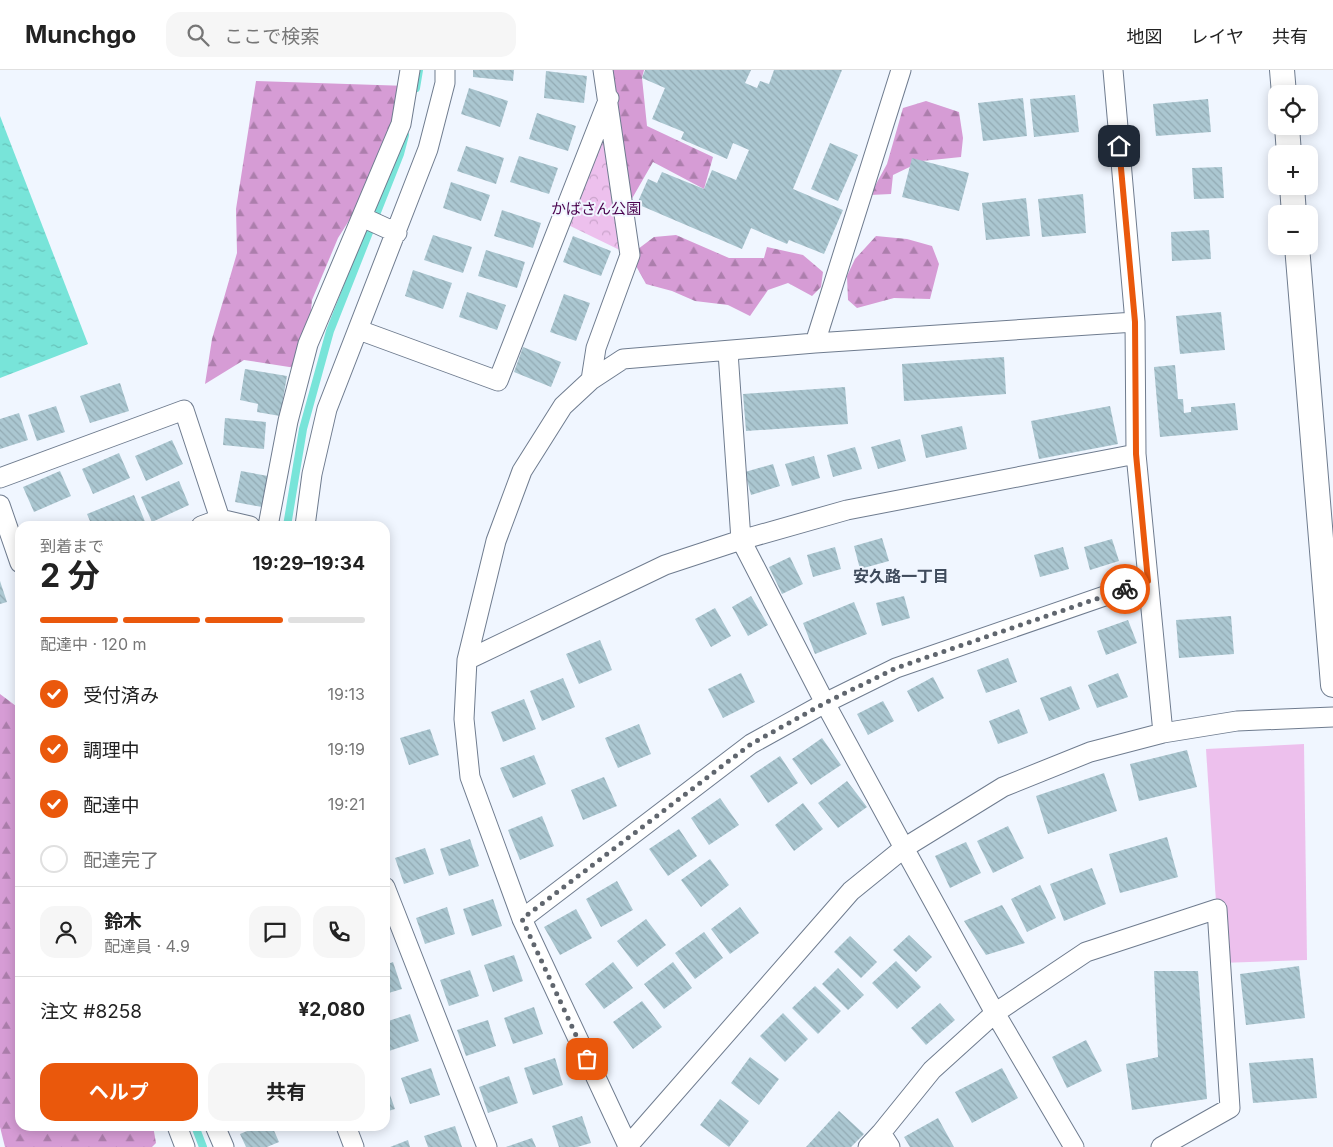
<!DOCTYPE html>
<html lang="ja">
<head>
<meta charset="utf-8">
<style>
  :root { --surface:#fff; --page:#f6f6f6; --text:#222; --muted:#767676; --line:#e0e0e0; --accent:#ea580c }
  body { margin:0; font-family:Inter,"Noto Sans JP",sans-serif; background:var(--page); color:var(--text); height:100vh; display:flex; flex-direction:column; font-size:19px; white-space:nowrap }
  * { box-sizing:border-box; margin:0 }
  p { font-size:16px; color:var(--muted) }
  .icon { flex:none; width:28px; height:28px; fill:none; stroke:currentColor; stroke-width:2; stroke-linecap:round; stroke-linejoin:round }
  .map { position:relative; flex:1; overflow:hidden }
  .sheet { position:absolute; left:15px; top:451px; width:375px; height:610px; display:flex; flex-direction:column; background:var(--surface); border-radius:15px; box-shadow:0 2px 12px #0003 }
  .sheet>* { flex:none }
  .buttons { position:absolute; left:1268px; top:15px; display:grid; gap:10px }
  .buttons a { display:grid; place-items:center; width:50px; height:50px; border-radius:10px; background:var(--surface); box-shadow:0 2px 12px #0003; font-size:25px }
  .pin { position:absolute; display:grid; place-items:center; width:42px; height:42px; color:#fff; margin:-21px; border-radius:10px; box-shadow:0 2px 8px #0006 }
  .courier { position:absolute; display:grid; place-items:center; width:50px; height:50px; margin:-25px; border:4px solid #ea580c; border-radius:50%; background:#fff; color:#222; box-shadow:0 1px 6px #0007 }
  .summary em { font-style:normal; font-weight:700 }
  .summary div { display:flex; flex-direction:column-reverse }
  .summary { display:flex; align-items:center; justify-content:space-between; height:85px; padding:0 25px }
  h1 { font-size:32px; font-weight:700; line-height:38px }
  .bar { display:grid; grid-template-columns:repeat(4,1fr); gap:8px 5px; align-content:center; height:60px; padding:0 25px }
  .bar i { height:6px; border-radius:4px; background:var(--line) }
  .bar .selected { background:var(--accent) }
  .bar p { grid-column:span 4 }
  .line { display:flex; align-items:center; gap:12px; padding:0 25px; border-top:1px solid var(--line) }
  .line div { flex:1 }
  .round { display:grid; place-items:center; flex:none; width:52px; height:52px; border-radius:15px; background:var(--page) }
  ol { padding:0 25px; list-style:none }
  li { display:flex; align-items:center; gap:15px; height:55px }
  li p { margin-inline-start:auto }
  li .icon { padding:5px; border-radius:50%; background:var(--accent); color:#fff; stroke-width:4 }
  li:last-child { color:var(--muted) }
  li i { width:28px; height:28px; border:2px solid var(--line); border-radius:50% }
  .action { display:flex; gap:10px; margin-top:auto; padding:10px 25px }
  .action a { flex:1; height:58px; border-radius:15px; background:var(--accent); color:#fff; font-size:20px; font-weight:700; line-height:58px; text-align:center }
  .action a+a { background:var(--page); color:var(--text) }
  header { display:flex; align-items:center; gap:30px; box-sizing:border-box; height:70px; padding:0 25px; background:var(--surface); border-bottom:1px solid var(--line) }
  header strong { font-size:24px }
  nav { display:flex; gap:28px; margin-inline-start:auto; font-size:18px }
  .search { width:350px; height:45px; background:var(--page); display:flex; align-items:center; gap:12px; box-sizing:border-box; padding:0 18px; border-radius:15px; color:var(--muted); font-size:19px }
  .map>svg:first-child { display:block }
  .grass { fill:#edc0ed }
  .forest { fill:url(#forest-firs) }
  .park { fill:url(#park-crowns) }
  .water { fill:url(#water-ripples) }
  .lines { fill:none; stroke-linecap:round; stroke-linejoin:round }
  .stream { stroke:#78e4d9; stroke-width:8 }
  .building { fill:url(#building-back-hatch) }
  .minor-casing { stroke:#6f7c8f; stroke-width:21 }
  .tertiary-casing { stroke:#6f7c8f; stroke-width:26 }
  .minor { stroke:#fff; stroke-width:19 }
  .tertiary { stroke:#fff; stroke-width:24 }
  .done { stroke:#60666e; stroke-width:5; stroke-dasharray:0 9 }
  .route { stroke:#ea580c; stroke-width:6 }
  .labels { text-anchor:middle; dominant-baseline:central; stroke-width:4; stroke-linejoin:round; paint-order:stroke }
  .park-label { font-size:15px; fill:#4b034e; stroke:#f0f6ff }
  .neighbourhood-label { font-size:16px; font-weight:bold; fill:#3f4b5c; stroke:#f0f6ff }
</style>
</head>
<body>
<header>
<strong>Munchgo</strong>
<div class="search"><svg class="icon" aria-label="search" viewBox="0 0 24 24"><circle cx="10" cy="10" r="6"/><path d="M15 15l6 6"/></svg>ここで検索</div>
<nav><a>地図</a><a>レイヤ</a><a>共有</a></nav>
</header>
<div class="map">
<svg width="1333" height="1077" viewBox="0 0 1333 1077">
  <defs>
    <pattern id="forest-firs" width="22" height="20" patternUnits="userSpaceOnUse" patternTransform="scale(1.25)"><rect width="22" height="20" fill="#d69cd5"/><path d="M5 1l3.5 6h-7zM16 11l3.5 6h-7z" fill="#ac7eac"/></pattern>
    <pattern id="park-crowns" width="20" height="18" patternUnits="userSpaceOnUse" patternTransform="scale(1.25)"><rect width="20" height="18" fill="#edc0ed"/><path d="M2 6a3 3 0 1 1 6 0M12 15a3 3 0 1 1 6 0" fill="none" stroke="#caa4cb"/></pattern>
    <pattern id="water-ripples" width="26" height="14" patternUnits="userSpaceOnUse" patternTransform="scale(1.25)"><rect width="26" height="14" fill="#78e4d9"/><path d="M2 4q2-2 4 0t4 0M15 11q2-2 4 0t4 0" fill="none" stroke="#67c3ba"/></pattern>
    <pattern id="building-back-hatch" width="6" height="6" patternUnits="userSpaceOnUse" patternTransform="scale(1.25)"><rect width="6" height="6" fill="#abc7d1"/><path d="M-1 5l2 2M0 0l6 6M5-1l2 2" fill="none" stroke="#92aab3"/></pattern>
  </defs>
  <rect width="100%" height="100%" fill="#f0f6ff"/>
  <path class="grass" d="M1304 674 1307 890 1220 893 1206 679Z"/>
  <path class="forest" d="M606 0H644L642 8 647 56 713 87 704 119 653 92 630 132Z
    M256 11 408 16 384 95 338 168 312 230 308 274 302 299 244 290 205 314 212 269 237 183 236 139Z
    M926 31 959 42 963 68 961 87 922 91 893 105 891 124 870 125 887 94 903 38Z
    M676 165 729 188H764L767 177 803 185 823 202 821 217 812 226 788 213 768 220 750 246 728 235 695 231 672 221 646 214 630 185 654 167Z
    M876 166 907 169 932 176 939 194 930 229 894 228 857 238 848 230 847 206 855 189Z
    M0 624 20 639V1056H153L156 1073 152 1077H5L0 1057Z"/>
  <path class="park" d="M609 28 630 185 560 151Z"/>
  <path class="water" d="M0 46 88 274 0 308Z"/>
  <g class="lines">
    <path class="stream" d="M416 18 419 0
      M287 456 303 359 330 261 400 84 405 65
      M195 1056 203 1077"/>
  </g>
  <path class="building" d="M473 0H514L513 11 473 7Z
    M645 0H751L745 13 757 18 760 11 769 14 774 0H842L793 119 843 140 824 184 789 170 787 174 751 158 742 179 637 134 648 109 657 113 662 102 704 119 712 100 736 110 749 80 733 73 727 89 681 69 684 62 652 49 665 18 642 8Z
    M546 1 587 6 584 33 544 28Z
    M469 18 508 31 500 57 461 44Z
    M1075 25 1079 62 1034 67 1030 29Z
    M1023 28 1027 66 983 71 978 33Z
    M1208 29 1211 62 1156 66 1153 34Z
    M537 43 576 56 568 81 529 69Z
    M830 73 858 85 838 131 811 119Z
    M466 76 504 88 496 114 457 101Z
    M519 86 558 98 549 124 510 112Z
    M912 88 969 103 959 141 902 127Z
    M1222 97 1224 128 1194 129 1192 98Z
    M451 112 490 125 481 151 443 138Z
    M1083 124 1086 163 1042 167 1038 129Z
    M1026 128 1030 166 986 170 982 133Z
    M502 140 541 153 533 178 494 166Z
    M1209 160 1211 189 1172 191 1171 162Z
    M433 165 472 177 463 203 424 190Z
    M573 166 611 181 601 206 563 192Z
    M486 180 525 192 517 218 478 206Z
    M413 200 452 213 443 239 405 226Z
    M467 222 506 235 497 260 459 247Z
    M564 224 590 233 576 271 550 262Z
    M1221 242 1225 280 1180 284 1176 246Z
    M523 277 561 292 551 317 514 302Z
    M1004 287 1006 324 904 331 902 294Z
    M1175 295 1178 329H1183L1184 343 1191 342V337L1235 333 1238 360 1160 367 1154 297Z
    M245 299 287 306 280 346 257 342 258 334 240 330Z
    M120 313 129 341 90 353 80 326Z
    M845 317 848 354 746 361 743 324Z
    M56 336 65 362 37 371 28 345Z
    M1110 336 1118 374 1039 389 1031 351Z
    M19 343 28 370 0 379V349Z
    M225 348 266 352 264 379 223 375Z
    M962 356 967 379 926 388 921 365Z
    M900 369 906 391 878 399 871 377Z
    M172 370 183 394 146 411 135 386Z
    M855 377 862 399 833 407 827 385Z
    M119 383 130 408 93 424 82 399Z
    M814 386 820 408 792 416 785 394Z
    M773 394 780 416 751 425 745 402Z
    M60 401 71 426 34 442 23 417Z
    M241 401 268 406 262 437 235 432Z
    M179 411 189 435 152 452 141 427Z
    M134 425 146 454 92 456 87 444Z
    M882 468 889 491 860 499 854 476Z
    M1112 469 1119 491 1090 500 1084 477Z
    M835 477 841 499 813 507 807 485Z
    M1063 477 1069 499 1040 507 1034 485Z
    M790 487 803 514 782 524 769 497Z
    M0 511 7 532 0 534Z
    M751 526 768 555 748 566 732 537Z
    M904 526 910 548 882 556 876 533Z
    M854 532 867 564 815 584 803 553Z
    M715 538 731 566 711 577 695 549Z
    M1231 546 1234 584 1179 588 1176 550Z
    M1128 550 1137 573 1106 585 1097 561Z
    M600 570 612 600 579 614 566 584Z
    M1008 588 1017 612 986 623 977 600Z
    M741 603 755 632 723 648 708 619Z
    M1118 603 1128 627 1097 638 1088 615Z
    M933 607 944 628 918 642 907 621Z
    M563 608 575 637 542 651 530 621Z
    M1071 616 1080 639 1049 651 1040 628Z
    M524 629 536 659 503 672 491 642Z
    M883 631 894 651 868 665 857 644Z
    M1019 639 1028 663 998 674 989 651Z
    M639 654 651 684 618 698 605 668Z
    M430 659 439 685 409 695 400 668Z
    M822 668 841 695 811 715 792 689Z
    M1187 680 1197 717 1139 731 1130 694Z
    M534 685 546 714 513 728 500 698Z
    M780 686 798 713 768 733 750 706Z
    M1104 703 1117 741 1048 764 1036 726Z
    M604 707 617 736 583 750 571 720Z
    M847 711 867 737 838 758 818 733Z
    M720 728 739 755 709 775 691 748Z
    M803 733 823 759 794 781 775 755Z
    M542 746 554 776 520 790 508 760Z
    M1008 756 1024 788 993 803 977 771Z
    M679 759 697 786 668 806 649 779Z
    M1167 767 1178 807 1120 823 1109 784Z
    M470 769 479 796 449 806 440 779Z
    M966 772 981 803 950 818 935 786Z
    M425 778 434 804 404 814 395 788Z
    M710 789 729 815 701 837 681 810Z
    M1092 798 1106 834 1064 851 1050 814Z
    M617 811 633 840 601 857 586 829Z
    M1040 815 1056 848 1027 862 1011 829Z
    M493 829 502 856 472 866 463 839Z
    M1002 835 1025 873 986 885 964 851Z
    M447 837 455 864 425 874 416 848Z
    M740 837 759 863 730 884 711 859Z
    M576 839 592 868 560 885 544 857Z
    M646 849 666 875 637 897 617 871Z
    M704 862 723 888 695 909 675 883Z
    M909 865 932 887 916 902 893 880Z
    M850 866 877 892 861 908 834 882Z
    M514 885 523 911 493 922 484 895Z
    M896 891 921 917 897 939 872 913Z
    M393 892 402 919 385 924V895Z
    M613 892 633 918 604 939 585 914Z
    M673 892 692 918 664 939 644 914Z
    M1299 896 1305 948 1246 955 1240 904Z
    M838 898 864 925 848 940 822 914Z
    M470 900 479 926 449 936 440 910Z
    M1154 901H1198L1207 1029 1132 1040 1126 994 1158 987Z
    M815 916 841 941 818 964 792 938Z
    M642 931 662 957 633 979 613 952Z
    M940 933 955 950 926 975 911 958Z
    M534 937 543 964 513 974 504 948Z
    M783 943 808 969 785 992 760 966Z
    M410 944 419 971 389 981 385 969V952Z
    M488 950 496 976 466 986 457 960Z
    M1086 970 1102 1001 1067 1018 1052 987Z
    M750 987 779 1009 759 1035 731 1013Z
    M555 988 563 1015 533 1025 524 998Z
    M1313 988 1317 1028 1253 1033 1249 993Z
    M431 998 440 1025 410 1034 401 1008Z
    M1002 998 1018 1028 972 1053 955 1022Z
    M509 1006 518 1033 488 1043 479 1017Z
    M385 1011 395 1039 385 1042Z
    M720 1029 749 1051 729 1077 700 1055Z
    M839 1041 864 1064 851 1077H806Z
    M582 1046 591 1073 577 1077H559L552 1056Z
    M938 1048 954 1077H910L904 1067Z
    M259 1056H272L279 1072 267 1077H246L240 1064Z
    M455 1056 462 1077H428L424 1066Z
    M532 1068 536 1077H506Z
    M408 1070 410 1077H390Z"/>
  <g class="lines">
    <defs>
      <path id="minor" d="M1113 0 1135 252 1136 384 1163 663
        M362 147 397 163
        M359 260 498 311 609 28
        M815 273 901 0
        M728 282 741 470 825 633 904 778 995 943 1074 1077
        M591 310 596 278 630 185 603 0
        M0 408 184 340 220 449
        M0 435 20 493
        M201 456 220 449 250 456
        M268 456 288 351 308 274 401 54 410 0
        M305 456 312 404 327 339 428 79 445 13V0
        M467 590 665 495 741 470 847 440 1136 384
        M385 817 487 1077
        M522 849 751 674 825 633 896 598 1148 511
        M177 1056 185 1077
        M215 1056 224 1077
        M346 1056 354 1077
        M628 1076 522 849 470 707 464 649 467 590 496 471 522 401 563 336 591 310 623 289 815 273 1135 252
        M627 1077 851 821 904 778 1003 717 1090 682 1163 663 1237 651 1333 647
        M868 1077 881 1063
        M890 1077 881 1063 932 1000 995 943 1086 882 1217 839 1230 1038 1161 1077"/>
      <path id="tertiary" d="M1282 0 1284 24
        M1287 56 1289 84
        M1292 116 1294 144
        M1297 176 1333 615"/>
    </defs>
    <use href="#minor" class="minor-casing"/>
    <use href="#tertiary" class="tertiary-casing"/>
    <use href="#minor" class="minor"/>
    <use href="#tertiary" class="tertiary"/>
  </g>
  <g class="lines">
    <path class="done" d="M587 989 522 849 751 674 825 633 896 598 1125 519"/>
    <path class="route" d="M1119 76 1135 252 1136 384 1148 511 1125 519"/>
  </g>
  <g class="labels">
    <g class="park-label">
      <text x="596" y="138">かばさん公園</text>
    </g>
    <g class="neighbourhood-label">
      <text x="901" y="506">安久路一丁目</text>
    </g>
  </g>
</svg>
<div class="buttons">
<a><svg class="icon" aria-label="locate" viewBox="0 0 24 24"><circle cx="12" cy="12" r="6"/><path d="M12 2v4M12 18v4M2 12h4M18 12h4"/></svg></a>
<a>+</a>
<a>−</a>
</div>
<div class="pin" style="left:587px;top:989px;background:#ea580c"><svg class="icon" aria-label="bag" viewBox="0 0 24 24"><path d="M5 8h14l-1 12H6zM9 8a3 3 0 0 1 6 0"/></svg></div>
<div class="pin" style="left:1119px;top:76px;background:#1f2937"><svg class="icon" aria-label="home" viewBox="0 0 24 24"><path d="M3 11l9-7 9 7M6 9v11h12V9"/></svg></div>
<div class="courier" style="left:1125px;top:519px"><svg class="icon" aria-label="bike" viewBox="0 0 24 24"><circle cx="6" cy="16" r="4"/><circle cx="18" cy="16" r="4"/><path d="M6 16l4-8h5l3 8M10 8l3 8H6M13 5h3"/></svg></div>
<section class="sheet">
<div class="summary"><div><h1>2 分</h1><p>到着まで</p></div><em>19:29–19:34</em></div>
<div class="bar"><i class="selected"></i><i class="selected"></i><i class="selected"></i><i></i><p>配達中 · 120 m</p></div>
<ol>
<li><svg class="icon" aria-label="check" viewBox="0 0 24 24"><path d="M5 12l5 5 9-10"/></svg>受付済み<p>19:13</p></li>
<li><svg class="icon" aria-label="check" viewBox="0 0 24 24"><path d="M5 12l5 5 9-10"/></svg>調理中<p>19:19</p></li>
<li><svg class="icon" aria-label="check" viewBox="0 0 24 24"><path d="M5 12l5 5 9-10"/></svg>配達中<p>19:21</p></li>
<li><i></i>配達完了</li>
</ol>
<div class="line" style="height:90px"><a class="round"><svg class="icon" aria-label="person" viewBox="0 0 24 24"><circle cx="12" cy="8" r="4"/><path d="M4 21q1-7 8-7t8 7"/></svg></a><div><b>鈴木</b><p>配達員 · 4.9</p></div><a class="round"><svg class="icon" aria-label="chat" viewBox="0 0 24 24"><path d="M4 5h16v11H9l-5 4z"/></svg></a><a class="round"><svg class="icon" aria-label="phone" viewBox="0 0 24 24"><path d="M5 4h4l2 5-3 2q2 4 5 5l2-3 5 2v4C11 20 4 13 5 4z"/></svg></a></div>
<div class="line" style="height:65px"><div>注文 #8258</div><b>¥2,080</b></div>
<div class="action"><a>ヘルプ</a><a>共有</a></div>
</section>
</div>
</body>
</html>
